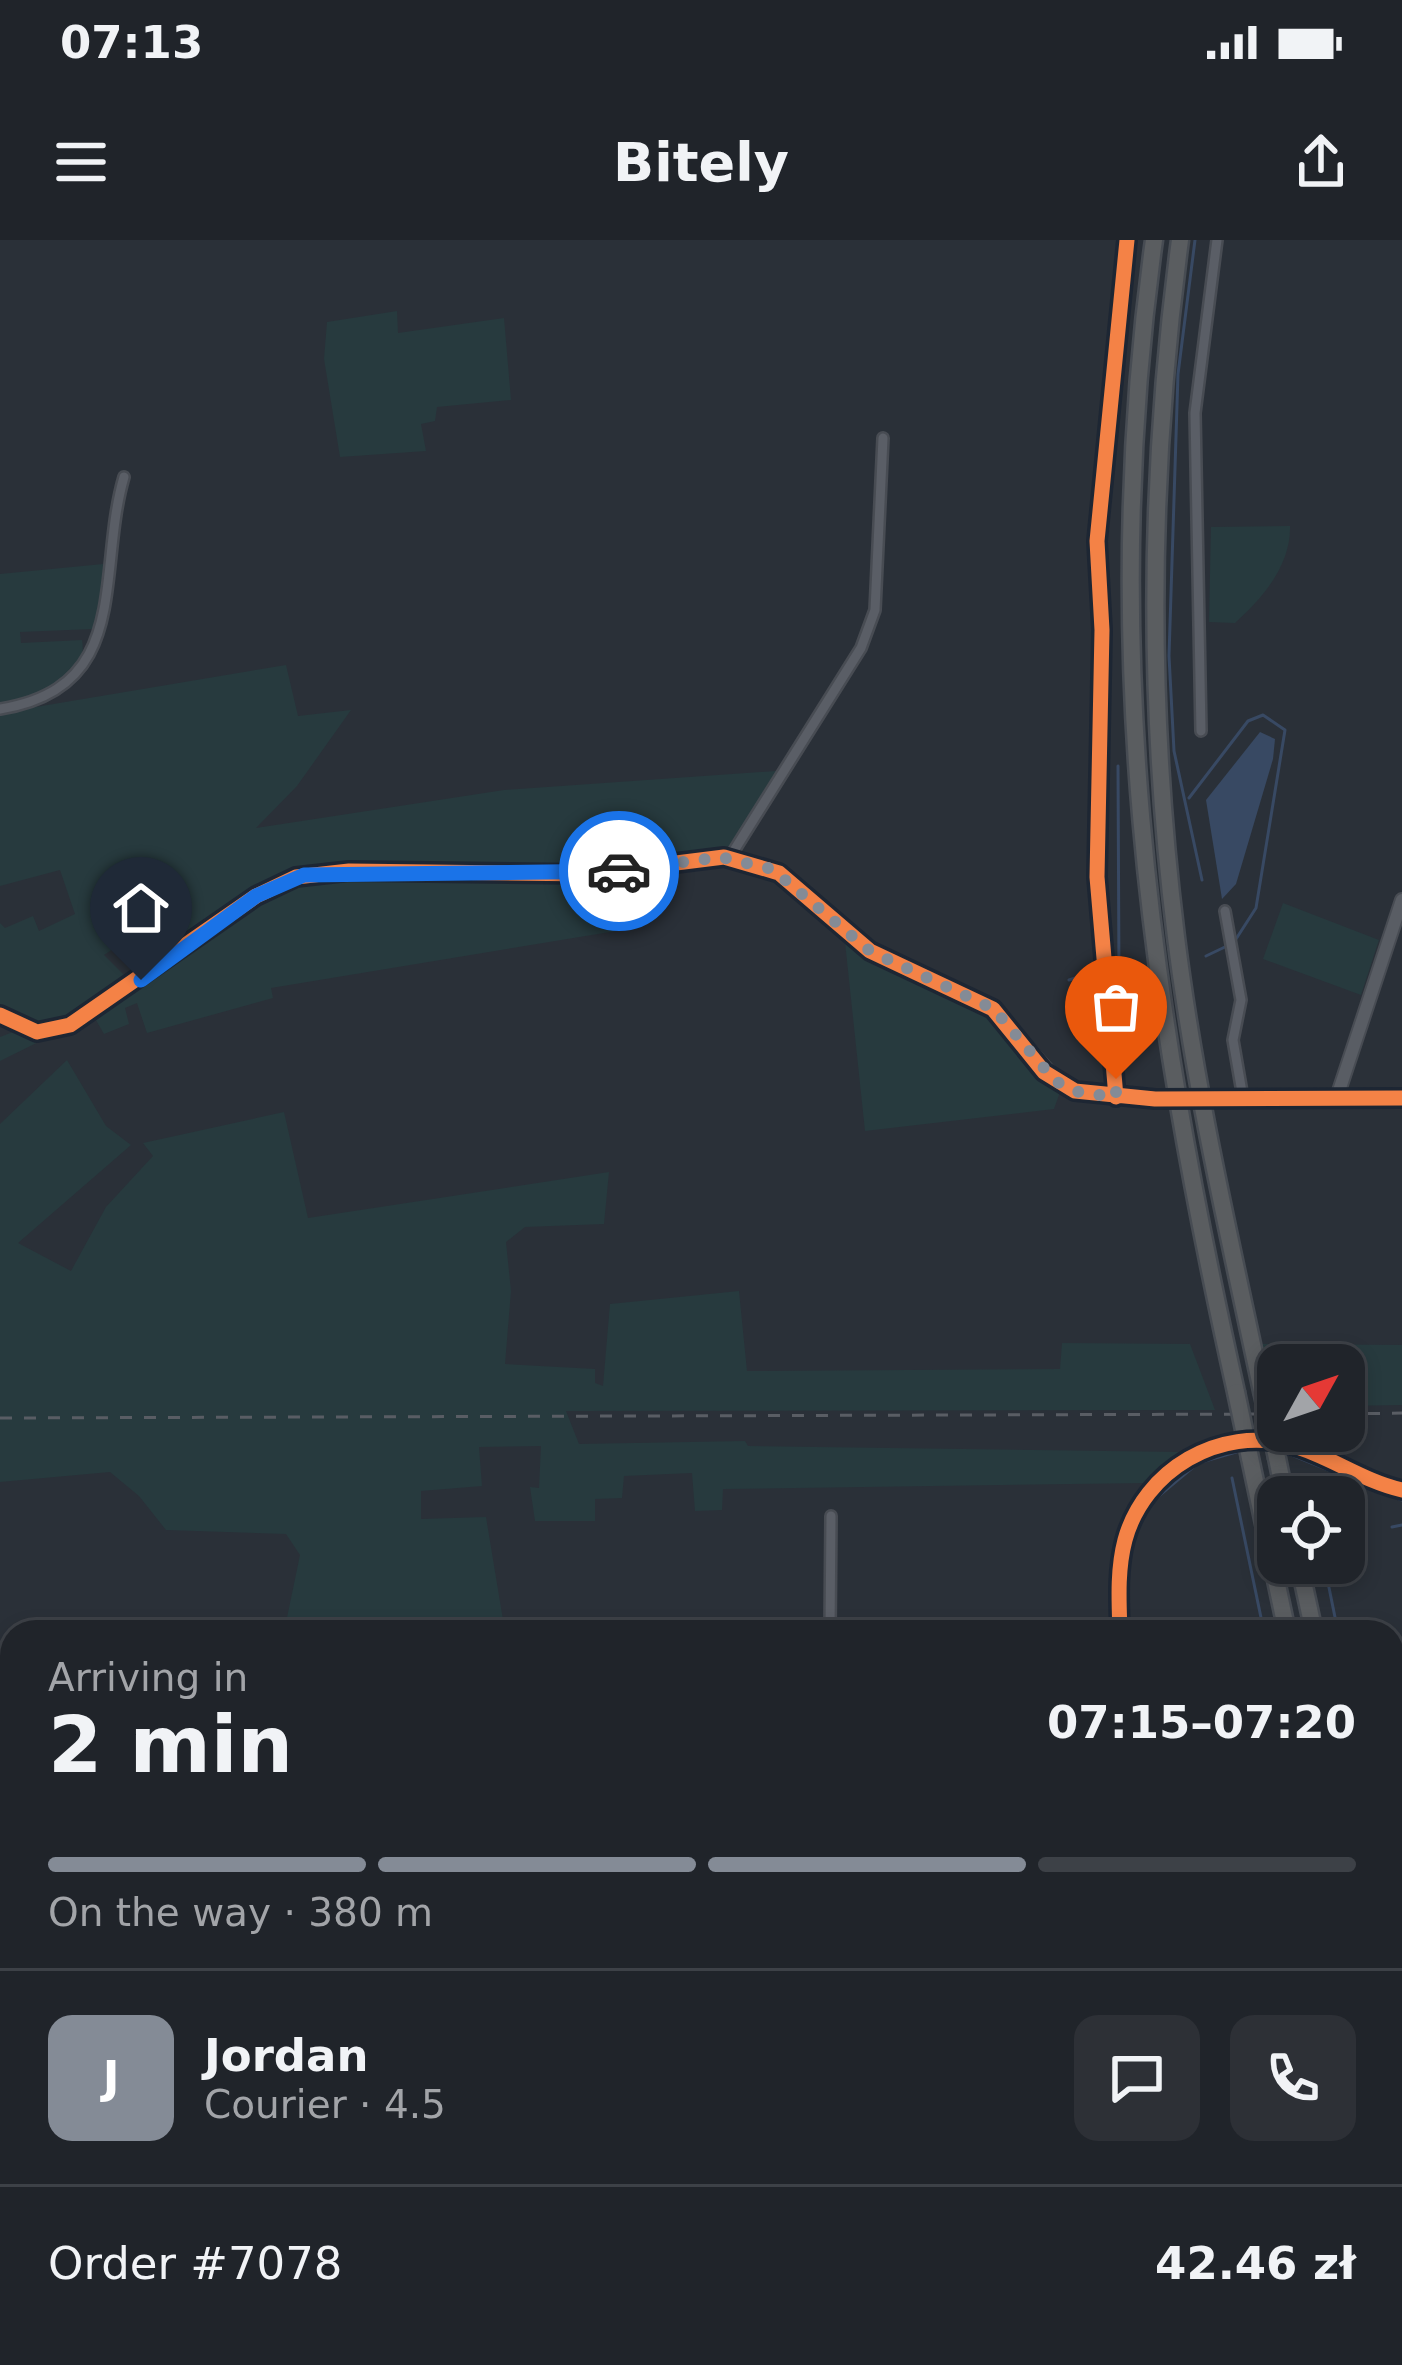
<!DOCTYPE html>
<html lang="en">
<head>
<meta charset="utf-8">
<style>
  :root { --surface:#20242a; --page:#2d3036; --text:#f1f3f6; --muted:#a2a4a8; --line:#3d4147; --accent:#848b96 }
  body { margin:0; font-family:"DejaVu Sans",sans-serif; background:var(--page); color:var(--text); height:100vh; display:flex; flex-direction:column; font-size:45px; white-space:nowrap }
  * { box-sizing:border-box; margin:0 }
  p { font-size:39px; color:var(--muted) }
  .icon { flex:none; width:66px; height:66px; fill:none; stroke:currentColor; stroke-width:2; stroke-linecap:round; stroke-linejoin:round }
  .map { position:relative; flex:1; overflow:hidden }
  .panel { position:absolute; left:0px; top:1380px; width:1404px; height:747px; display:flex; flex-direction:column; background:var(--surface); border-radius:36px 36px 0 0; box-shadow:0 6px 18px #0003,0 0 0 3px var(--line) }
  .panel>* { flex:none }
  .needle { width:78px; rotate:50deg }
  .tools { position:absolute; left:1257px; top:1104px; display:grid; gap:24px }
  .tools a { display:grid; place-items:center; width:108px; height:108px; border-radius:24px; background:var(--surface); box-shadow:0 6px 18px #0003,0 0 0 3px var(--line); font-size:60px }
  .pin { position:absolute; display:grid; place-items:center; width:102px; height:102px; color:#fff; margin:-123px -51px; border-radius:50% 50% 50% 0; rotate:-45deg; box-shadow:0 0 12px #0007 }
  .pin .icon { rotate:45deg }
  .courier { position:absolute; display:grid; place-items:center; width:120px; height:120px; margin:-60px; border:9px solid #1a73e8; border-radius:50%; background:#fff; color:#222; box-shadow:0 3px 15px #0007 }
  .overview em { font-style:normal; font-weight:700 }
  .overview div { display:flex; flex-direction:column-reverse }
  .overview { display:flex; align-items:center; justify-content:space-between; height:204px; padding:0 48px }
  h1 { font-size:78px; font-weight:700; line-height:90px }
  .bar { display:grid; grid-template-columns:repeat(4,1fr); gap:18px 12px; align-content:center; height:144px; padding:0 48px }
  .bar i { height:15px; border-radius:9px; background:var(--line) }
  .bar .selected { background:var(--accent) }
  .bar p { grid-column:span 4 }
  .line { display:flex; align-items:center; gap:30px; padding:0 48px; border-top:3px solid var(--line) }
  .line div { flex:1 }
  .round { display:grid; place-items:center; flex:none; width:126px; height:126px; border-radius:24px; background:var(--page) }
  .status { display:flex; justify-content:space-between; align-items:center; height:84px; padding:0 60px; background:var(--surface); direction:ltr }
  .status svg { height:33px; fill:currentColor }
  header { display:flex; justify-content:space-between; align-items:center; height:156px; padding:0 48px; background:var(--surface); font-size:54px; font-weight:700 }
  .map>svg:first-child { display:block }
  .green { fill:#273a3e; fill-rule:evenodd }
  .water { fill:#384963 }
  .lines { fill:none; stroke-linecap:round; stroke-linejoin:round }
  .stream { stroke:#384963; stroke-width:3 }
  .secondary-tunnel { stroke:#3f454e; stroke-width:12; stroke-dasharray:12 6; stroke-linecap:butt }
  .street-casing { stroke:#484c53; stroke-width:14 }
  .secondary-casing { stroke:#484c53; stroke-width:16 }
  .highway-casing { stroke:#474c53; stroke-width:21 }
  .street { stroke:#5a5e66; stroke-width:9 }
  .secondary { stroke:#595d64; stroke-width:12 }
  .highway { stroke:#5a5d60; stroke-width:16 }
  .rail { stroke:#595d64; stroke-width:3; stroke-dasharray:12 12; stroke-linecap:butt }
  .highway-bridge-casing { stroke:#474c53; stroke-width:21; stroke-linecap:butt }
  .highway-bridge { stroke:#5a5d60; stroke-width:16 }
  .cycleway-casing { stroke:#1d2633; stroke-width:22 }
  .cycleway { stroke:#f48246; stroke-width:15 }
  .done { stroke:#848b96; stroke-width:12; stroke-dasharray:0 21.6 }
  .route { stroke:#1a73e8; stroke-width:15 }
</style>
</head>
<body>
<div class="status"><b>07:13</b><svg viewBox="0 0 49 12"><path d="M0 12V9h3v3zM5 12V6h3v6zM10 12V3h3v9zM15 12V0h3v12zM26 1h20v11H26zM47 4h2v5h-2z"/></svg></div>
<header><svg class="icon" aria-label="menu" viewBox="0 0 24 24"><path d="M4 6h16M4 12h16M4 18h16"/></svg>Bitely<svg class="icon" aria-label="share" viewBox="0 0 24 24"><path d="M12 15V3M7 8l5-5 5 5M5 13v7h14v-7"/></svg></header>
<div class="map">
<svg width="1402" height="2125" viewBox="0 0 1402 2125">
  <rect width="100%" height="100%" fill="#2a3038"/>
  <path class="green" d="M397 71 398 93 504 78 511 160 437 167 435 181 421 184 426 211 340 217 324 119 327 82Z
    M1290 286C1291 325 1263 358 1235 383L1209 382 1211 287Z
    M103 324 104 359 93 389 20 392 21 403 82 400C90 447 33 457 0 464V334Z
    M286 425 298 476 351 470 297 546 256 588 504 550 790 530 728 623 614 636 610 642 616 691 271 748 273 758 147 793 137 763 125 768 129 784 104 794 93 775 0 821V797L13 792 0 782V683L5 688 33 676 39 691 75 674 60 630 0 646V473ZM152 683 178 717 128 739 104 715Z
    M1283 663 1379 700 1361 755 1263 719Z
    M845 702 984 773 1060 852 1054 869 865 891Z
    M67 820 106 886 131 905 18 1003 71 1031 106 967 153 916 143 903 284 872 308 978 609 932 604 984 525 987 506 1002 511 1051 505 1124 595 1129V1143L603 1146 610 1064 739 1051 747 1131 1060 1129 1062 1103 1190 1104 1215 1170 566 1171 579 1204 745 1201 748 1206 1179 1212 1147 1243 723 1249 722 1270 695 1271 692 1233 624 1236 622 1258 595 1259V1281H535L530 1247 539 1248 541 1206 479 1207 482 1246 421 1251V1279L486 1277 505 1392H284L300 1315 286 1294 166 1290 139 1256 110 1232 0 1242V884Z
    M1262 1104 1402 1105V1165L1344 1166V1125H1278L1276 1167Z
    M0 1654 12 1657V1872L0 1870Z"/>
  <path class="water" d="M1260 492 1275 499 1273 519 1236 644 1222 659 1206 560Z"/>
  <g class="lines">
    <path class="stream" d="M1195 0 1178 134 1169 416 1174 511 1202 640
      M1118 526 1119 738
      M1189 558 1248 481 1263 475 1285 490 1256 668 1236 699
      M1206 716 1227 706
      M1112 728 1124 726
      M1069 740 1100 730
      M1282 1211 1402 1260
      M1306 1235 1311 1257
      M1232 1238 1264 1392
      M1155 1259 1198 1223 1243 1210
      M1392 1287 1402 1285
      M1324 1323 1338 1392
      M1392 1675 1401 1717"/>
    <path class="secondary-tunnel" d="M1155 859 1219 858"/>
    <defs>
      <path id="street" d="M0 469C133 448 96 333 124 237
        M1201 491 1195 173 1217 0
        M730 617 861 408 875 370 883 198
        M1225 671 1241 760 1233 800 1243 858
        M1116 857 1097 637 1102 390 1097 301 1127 0
        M830 1392 831 1276
        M1203 2125 1204 2115"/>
      <path id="secondary" d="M0 775 37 792 70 785 256 656 296 637 349 631 588 634 724 617 779 633 870 711 993 769 1060 844 1098 856 1155 859
        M1337 857 1402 660
        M1219 858H1402
        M1120 1392C1119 1362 1117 1330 1125 1300 1144 1230 1220 1185 1291 1205 1330 1216 1362 1241 1402 1250
        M794 2125V2115"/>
      <path id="highway" d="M1154 0C1098 401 1149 761 1236 1152
        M1180 0C1149 231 1147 465 1176 697 1195 850 1230 1000 1262 1151
        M1250 1218 1287 1392
        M1277 1218 1285 1257
        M1299 1323 1314 1392
        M1392 1757 1402 1802
        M1392 1878 1402 1925"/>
    </defs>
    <use href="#street" class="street-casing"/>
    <use href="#secondary" class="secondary-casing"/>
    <use href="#highway" class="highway-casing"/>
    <use href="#street" class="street"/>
    <use href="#secondary" class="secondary"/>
    <use href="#highway" class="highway"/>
    <path class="rail" d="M1344 1174 1402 1173
      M0 1178 1278 1174"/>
    <defs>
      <path id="highway-bridge" d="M1262 1151 1277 1218
        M1236 1152 1250 1218"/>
    </defs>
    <use href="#highway-bridge" class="highway-bridge-casing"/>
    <use href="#highway-bridge" class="highway-bridge"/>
    <defs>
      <path id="cycleway" d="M0 775 37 792 70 785 256 656 296 637 349 631 588 634 724 617 779 633 870 711 993 769 1044 832 1075 851 1155 859 1402 858
        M1116 857 1097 637 1102 390 1097 301 1127 0
        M1120 1392C1119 1362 1117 1330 1125 1300 1144 1230 1220 1185 1291 1205 1330 1216 1362 1241 1402 1250"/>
    </defs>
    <use href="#cycleway" class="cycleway-casing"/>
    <use href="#cycleway" class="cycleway"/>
  </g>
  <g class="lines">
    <path class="done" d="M619 631 720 617 772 629 870 711 994 769 1055 841 1081 853 1116 857V839"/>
    <path class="route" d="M141 740 256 656 304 635 619 631"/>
  </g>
</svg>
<div class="tools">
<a><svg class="needle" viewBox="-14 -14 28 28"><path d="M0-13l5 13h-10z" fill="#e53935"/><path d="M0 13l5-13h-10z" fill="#a2a4a8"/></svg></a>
<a><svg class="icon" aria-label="locate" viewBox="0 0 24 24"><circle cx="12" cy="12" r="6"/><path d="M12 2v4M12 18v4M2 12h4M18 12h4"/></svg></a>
</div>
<div class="pin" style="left:1116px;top:839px;background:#ea580c"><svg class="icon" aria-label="bag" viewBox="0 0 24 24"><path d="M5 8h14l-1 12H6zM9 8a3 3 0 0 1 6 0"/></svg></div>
<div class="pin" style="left:141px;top:740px;background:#1f2937"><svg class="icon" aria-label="home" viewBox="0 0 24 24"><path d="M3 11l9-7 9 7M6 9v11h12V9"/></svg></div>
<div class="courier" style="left:619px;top:631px"><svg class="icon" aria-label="car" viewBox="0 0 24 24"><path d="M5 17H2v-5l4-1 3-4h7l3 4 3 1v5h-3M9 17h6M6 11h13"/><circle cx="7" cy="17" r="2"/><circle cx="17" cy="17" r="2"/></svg></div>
<section class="panel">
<div class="overview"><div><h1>2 min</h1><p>Arriving in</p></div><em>07:15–07:20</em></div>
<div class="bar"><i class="selected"></i><i class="selected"></i><i class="selected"></i><i></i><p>On the way · 380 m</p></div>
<div class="line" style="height:216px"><b class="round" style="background:var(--accent);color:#fff">J</b><div><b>Jordan</b><p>Courier · 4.5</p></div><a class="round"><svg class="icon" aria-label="chat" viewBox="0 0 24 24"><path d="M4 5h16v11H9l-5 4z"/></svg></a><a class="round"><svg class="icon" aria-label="phone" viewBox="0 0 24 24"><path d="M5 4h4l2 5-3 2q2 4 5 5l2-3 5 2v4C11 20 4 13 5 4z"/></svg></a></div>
<div class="line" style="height:156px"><div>Order #7078</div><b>42.46 zł</b></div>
</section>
</div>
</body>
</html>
